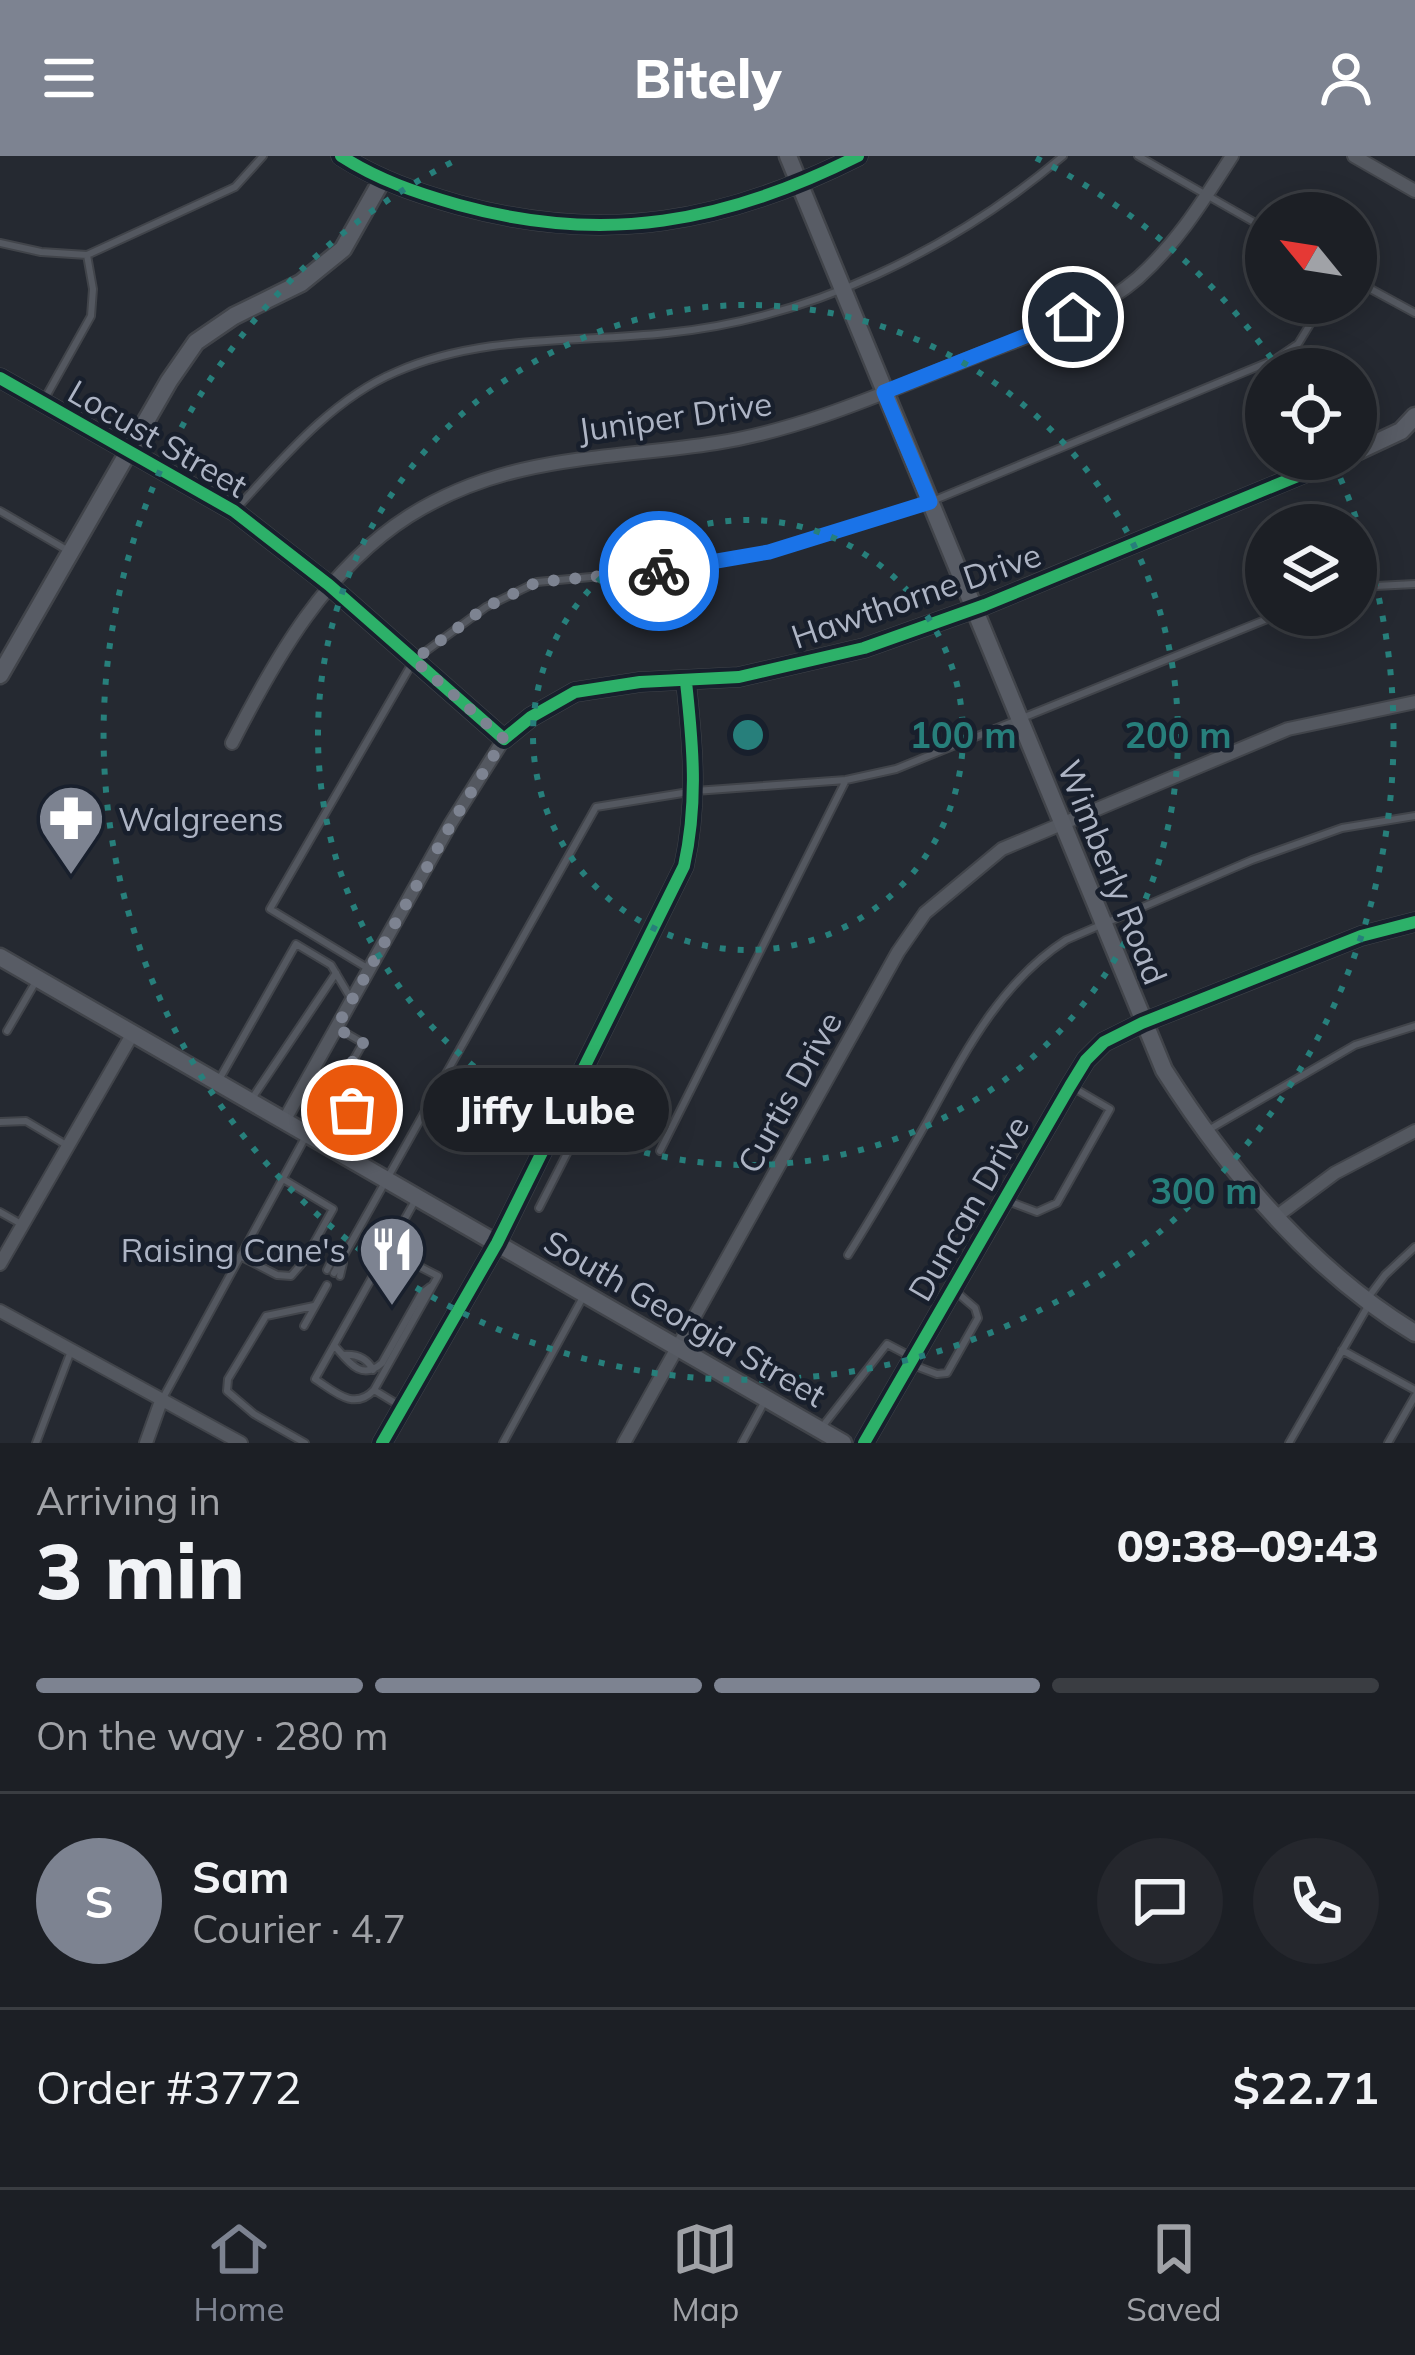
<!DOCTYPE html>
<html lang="en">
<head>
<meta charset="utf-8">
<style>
  :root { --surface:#1c1f25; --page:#25272d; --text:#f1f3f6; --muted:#a0a2a7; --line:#3a3d42; --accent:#7d8391 }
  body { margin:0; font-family:Mulish,sans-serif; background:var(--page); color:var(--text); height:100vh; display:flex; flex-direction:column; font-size:45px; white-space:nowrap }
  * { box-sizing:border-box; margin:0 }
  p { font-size:39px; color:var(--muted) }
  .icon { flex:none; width:66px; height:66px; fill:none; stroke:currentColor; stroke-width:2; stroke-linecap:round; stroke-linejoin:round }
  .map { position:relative; height:1287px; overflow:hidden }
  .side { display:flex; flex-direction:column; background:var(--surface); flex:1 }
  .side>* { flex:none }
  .needle { width:78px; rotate:300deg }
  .tools { position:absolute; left:1245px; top:36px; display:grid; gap:24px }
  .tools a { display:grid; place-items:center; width:132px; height:132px; border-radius:50%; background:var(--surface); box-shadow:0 6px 30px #0003,0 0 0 3px var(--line); font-size:60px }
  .pin { position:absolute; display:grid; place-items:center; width:102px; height:102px; color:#fff; margin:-51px; border:6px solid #fff; border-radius:50%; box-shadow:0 3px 12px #0007 }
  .courier { position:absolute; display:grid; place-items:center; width:120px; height:120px; margin:-60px; border:9px solid #1a73e8; border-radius:50%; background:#fff; color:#222; box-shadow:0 3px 15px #0007 }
  .bubble { position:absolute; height:84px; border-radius:42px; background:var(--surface); box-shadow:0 6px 30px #0003,0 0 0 3px var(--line); font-size:39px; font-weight:800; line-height:84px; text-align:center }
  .overview em { font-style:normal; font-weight:800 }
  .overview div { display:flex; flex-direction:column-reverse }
  .overview { display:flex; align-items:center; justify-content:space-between; height:204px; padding:0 36px }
  h1 { font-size:78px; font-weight:800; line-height:90px }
  .bar { display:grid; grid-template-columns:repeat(4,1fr); gap:18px 12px; align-content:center; height:144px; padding:0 36px }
  .bar i { height:15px; border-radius:9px; background:var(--line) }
  .bar .active { background:var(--accent) }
  .bar p { grid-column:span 4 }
  .line { display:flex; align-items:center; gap:30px; padding:0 36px; border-top:3px solid var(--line) }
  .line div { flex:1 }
  .round { display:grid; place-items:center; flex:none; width:126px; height:126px; border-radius:63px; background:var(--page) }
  header { display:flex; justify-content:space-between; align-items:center; height:156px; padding:0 36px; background:var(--accent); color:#fff; font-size:54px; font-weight:800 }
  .tab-bar { display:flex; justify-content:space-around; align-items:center; height:168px; border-top:3px solid var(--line); background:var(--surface); font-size:33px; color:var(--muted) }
  .tab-bar a { display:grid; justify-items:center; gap:6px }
  .tab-bar .active { color:var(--accent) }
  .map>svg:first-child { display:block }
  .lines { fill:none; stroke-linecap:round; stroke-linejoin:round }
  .lane-casing { stroke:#41444a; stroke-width:10 }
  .street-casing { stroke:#41444a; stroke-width:16 }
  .secondary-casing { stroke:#41444a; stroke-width:21 }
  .lane { stroke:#545860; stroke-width:6 }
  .street { stroke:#545860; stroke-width:12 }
  .secondary { stroke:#585c65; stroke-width:16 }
  .cycleway-casing { stroke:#181f2c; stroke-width:20 }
  .cycleway { stroke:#2db169; stroke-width:12 }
  .done { stroke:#7d8391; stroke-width:12; stroke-dasharray:0 21.6 }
  .route { stroke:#1a73e8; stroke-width:15 }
  .ring { fill:none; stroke:#277f7b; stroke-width:6; stroke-dasharray:6 12 }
  .labels { text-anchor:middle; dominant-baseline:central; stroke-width:9; stroke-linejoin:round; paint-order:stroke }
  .street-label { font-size:33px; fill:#adb4c4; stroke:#181f2c }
  .poi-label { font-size:33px; fill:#adb4c4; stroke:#181f2c; text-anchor:start }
  .centre { fill:#277f7b; stroke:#181f2c; stroke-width:6 }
  .ring-label { font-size:36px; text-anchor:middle; font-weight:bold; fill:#277f7b; stroke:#181f2c; stroke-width:9; stroke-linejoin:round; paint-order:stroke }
</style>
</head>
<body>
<header><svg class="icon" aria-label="menu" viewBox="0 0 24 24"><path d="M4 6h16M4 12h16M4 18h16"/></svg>Bitely<svg class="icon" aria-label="person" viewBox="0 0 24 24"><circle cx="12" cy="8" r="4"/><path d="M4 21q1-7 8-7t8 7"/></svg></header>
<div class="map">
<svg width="1415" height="1287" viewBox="0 0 1415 1287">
  <rect width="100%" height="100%" fill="#252931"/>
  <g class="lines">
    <defs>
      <path id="lane" d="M1138 0 1266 73
        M0 87 41 96 87 99 235 31 263 0
        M1356 125 1415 157
        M44 244 91 160 93 133 87 99
        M237 352C283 302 332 243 396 216 483 178 575 187 667 177 811 163 953 93 1063 0
        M0 355 67 394
        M1356 431 1415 428
        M369 813 270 753 414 504 486 451 537 426 688 412 768 396 930 346 1276 203 1298 188 1323 147
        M7 875 35 827
        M313 912 340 927
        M220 922 296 788 331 809 350 841
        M251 944 336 817
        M0 966 26 965 68 990
        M1210 973 1355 889 1415 870
        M332 989 352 954 332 942 363 887 339 873
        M660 995 846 624
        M1008 1045 1037 1056 1057 1047 1110 953 1074 932
        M539 1052 581 970
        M0 1056 23 1069
        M387 1094 438 1120 374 1234C354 1255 335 1236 315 1223L416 1043
        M848 1099C875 1056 900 1013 925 969 963 900 998 828 1066 784L1252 704 1342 672 1415 660
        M240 1100 277 1119 291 1120 304 1105 333 1053 283 1023
        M327 1114 331 1106 339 1104
        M334 1117 596 651 695 635 846 624 896 613 1277 459
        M340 1120 343 1107
        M1367 1143 1385 1119 1415 1091
        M304 1170 327 1129
        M334 1189C348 1205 361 1226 382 1207L421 1138 430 1131
        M1342 1194 1415 1234
        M343 1199C356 1198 367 1202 373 1214
        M913 1209 937 1218 947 1217 978 1162 975 1152 954 1134
        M374 1234 402 1251
        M163 1242 306 980
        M822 1271 887 1188 910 1200
        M36 1287 71 1195
        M305 1287 254 1258 227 1235 228 1223 266 1160 314 1150
        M503 1287 582 1143
        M742 1287 766 1243
        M1289 1287 1368 1150
        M1388 1287 1415 1240"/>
      <path id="street" d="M1354 0 1415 35
        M232 587C276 501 326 413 409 360 508 298 606 304 716 287 806 273 890 234 974 201 1029 179 1093 161 1138 122 1178 86 1203 45 1232 0
        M284 965 451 667 504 583
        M1277 1060 1335 1017 1415 975
        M0 1108 133 877
        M0 1155 241 1287
        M146 1287 161 1245
        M624 1287 898 796 925 757 1002 693 1288 573 1415 546"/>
      <path id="secondary" d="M341 0C378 24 417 37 459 49 604 89 725 67 858 0
        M788 0 1164 914C1229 1016 1312 1115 1415 1177
        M0 222 234 355 329 429 504 583 531 561 575 536 640 526 739 521 864 492 985 449 1339 303
        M1356 296 1401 275 1415 260
        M0 519 169 225 196 186 234 160 301 127 343 93 382 24
        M0 801 843 1287
        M382 1287 497 1087 684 710C698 647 693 590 686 526
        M864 1287 1070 930 1086 904 1104 886 1142 867 1361 780 1415 766"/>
    </defs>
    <use href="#lane" class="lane-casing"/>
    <use href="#street" class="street-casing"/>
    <use href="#secondary" class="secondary-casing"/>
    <use href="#lane" class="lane"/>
    <use href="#street" class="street"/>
    <use href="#secondary" class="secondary"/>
    <defs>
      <path id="cycleway" d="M341 0C378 24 417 37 459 49 604 89 725 67 858 0
        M0 222 234 355 329 429 504 583 531 561 575 536 640 526 739 521 864 492 985 449 1339 303
        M382 1287 497 1087 684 710C698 647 693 590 686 526
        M864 1287 1070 930 1086 904 1104 886 1142 867 1361 780 1415 766"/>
    </defs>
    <use href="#cycleway" class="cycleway-casing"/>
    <use href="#cycleway" class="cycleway"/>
  </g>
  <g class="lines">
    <path class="done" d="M352 954 332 942 363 887 336 872 452 667 504 583 414 504 486 451 537 426 659 415"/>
    <path class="route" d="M659 415 769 396 930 346 884 236 1073 161"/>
  </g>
  <g class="ring">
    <circle cx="748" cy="579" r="215"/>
    <circle cx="748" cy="579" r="430"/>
    <path d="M1036 2A645 645 0 0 1 1276 209M1333 306A645 645 0 1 1 460 2"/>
  </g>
  <defs>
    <symbol id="pharmacy-pin" viewBox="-11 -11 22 30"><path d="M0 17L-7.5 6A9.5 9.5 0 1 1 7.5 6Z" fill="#7d8391" stroke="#181f2c"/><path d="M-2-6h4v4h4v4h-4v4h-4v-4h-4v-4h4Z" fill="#fff"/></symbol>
    <symbol id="restaurant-pin" viewBox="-11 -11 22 30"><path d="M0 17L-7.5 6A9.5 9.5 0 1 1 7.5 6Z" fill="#7d8391" stroke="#181f2c"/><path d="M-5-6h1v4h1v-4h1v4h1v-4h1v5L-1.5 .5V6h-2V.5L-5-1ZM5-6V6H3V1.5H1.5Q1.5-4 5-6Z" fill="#fff"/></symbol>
  </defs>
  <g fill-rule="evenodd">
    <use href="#pharmacy-pin" x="33" y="624" width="76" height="104"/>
    <use href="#restaurant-pin" x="354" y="1055" width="76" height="104"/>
  </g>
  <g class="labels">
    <g class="street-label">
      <text transform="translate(675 260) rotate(-8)">Juniper Drive</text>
      <text transform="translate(158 282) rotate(30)">Locust Street</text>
      <text transform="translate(916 439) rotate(-19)">Hawthorne Drive</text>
      <text transform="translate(1113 716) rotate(68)">Wimberly Road</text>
      <text transform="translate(789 936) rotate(-61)">Curtis Drive</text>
      <text transform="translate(968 1052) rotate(-60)">Duncan Drive</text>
      <text transform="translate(685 1162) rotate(30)">South Georgia Street</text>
    </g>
    <g class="poi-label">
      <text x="118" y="662">Walgreens</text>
      <text x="346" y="1093" text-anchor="end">Raising Cane's</text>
    </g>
  </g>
  <circle cx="748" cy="579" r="18" class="centre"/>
  <g class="ring-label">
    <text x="963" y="592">100 m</text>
    <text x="1178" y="592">200 m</text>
    <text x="1204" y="1048">300 m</text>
  </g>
</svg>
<div class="tools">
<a><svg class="needle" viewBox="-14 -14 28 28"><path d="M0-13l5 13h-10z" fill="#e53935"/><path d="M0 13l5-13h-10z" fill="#a0a2a7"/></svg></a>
<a><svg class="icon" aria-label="locate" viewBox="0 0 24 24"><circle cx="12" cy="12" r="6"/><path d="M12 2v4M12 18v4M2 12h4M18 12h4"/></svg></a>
<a><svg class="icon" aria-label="layers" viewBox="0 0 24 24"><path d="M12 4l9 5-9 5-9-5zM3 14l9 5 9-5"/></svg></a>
</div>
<div class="pin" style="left:352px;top:954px;background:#ea580c"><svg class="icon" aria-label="bag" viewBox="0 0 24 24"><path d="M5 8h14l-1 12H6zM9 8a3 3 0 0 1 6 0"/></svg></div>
<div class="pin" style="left:1073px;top:161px;background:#1f2937"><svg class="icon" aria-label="home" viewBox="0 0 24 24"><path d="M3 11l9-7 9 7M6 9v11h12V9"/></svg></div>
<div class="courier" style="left:659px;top:415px"><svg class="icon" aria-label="bike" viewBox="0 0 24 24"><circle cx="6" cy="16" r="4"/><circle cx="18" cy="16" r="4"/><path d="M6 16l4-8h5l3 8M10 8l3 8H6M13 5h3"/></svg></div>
<div class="bubble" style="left:423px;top:912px;width:246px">Jiffy Lube</div>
</div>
<section class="side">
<div class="overview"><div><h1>3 min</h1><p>Arriving in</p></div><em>09:38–09:43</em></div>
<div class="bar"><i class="active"></i><i class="active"></i><i class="active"></i><i></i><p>On the way · 280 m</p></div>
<div class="line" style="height:216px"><b class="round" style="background:var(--accent);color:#fff">S</b><div><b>Sam</b><p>Courier · 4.7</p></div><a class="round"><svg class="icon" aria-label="chat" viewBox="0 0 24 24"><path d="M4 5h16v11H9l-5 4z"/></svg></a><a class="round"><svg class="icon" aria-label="phone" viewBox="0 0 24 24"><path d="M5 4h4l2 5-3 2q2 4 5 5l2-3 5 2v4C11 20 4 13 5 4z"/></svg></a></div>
<div class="line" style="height:156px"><div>Order #3772</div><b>$22.71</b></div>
</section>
<nav class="tab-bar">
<a class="active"><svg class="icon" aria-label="home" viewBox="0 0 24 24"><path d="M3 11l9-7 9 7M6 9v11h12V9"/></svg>Home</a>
<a><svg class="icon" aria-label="map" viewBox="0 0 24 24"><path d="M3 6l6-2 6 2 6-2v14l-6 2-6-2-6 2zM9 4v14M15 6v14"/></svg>Map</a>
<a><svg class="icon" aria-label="saved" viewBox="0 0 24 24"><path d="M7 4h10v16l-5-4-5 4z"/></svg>Saved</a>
</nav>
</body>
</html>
